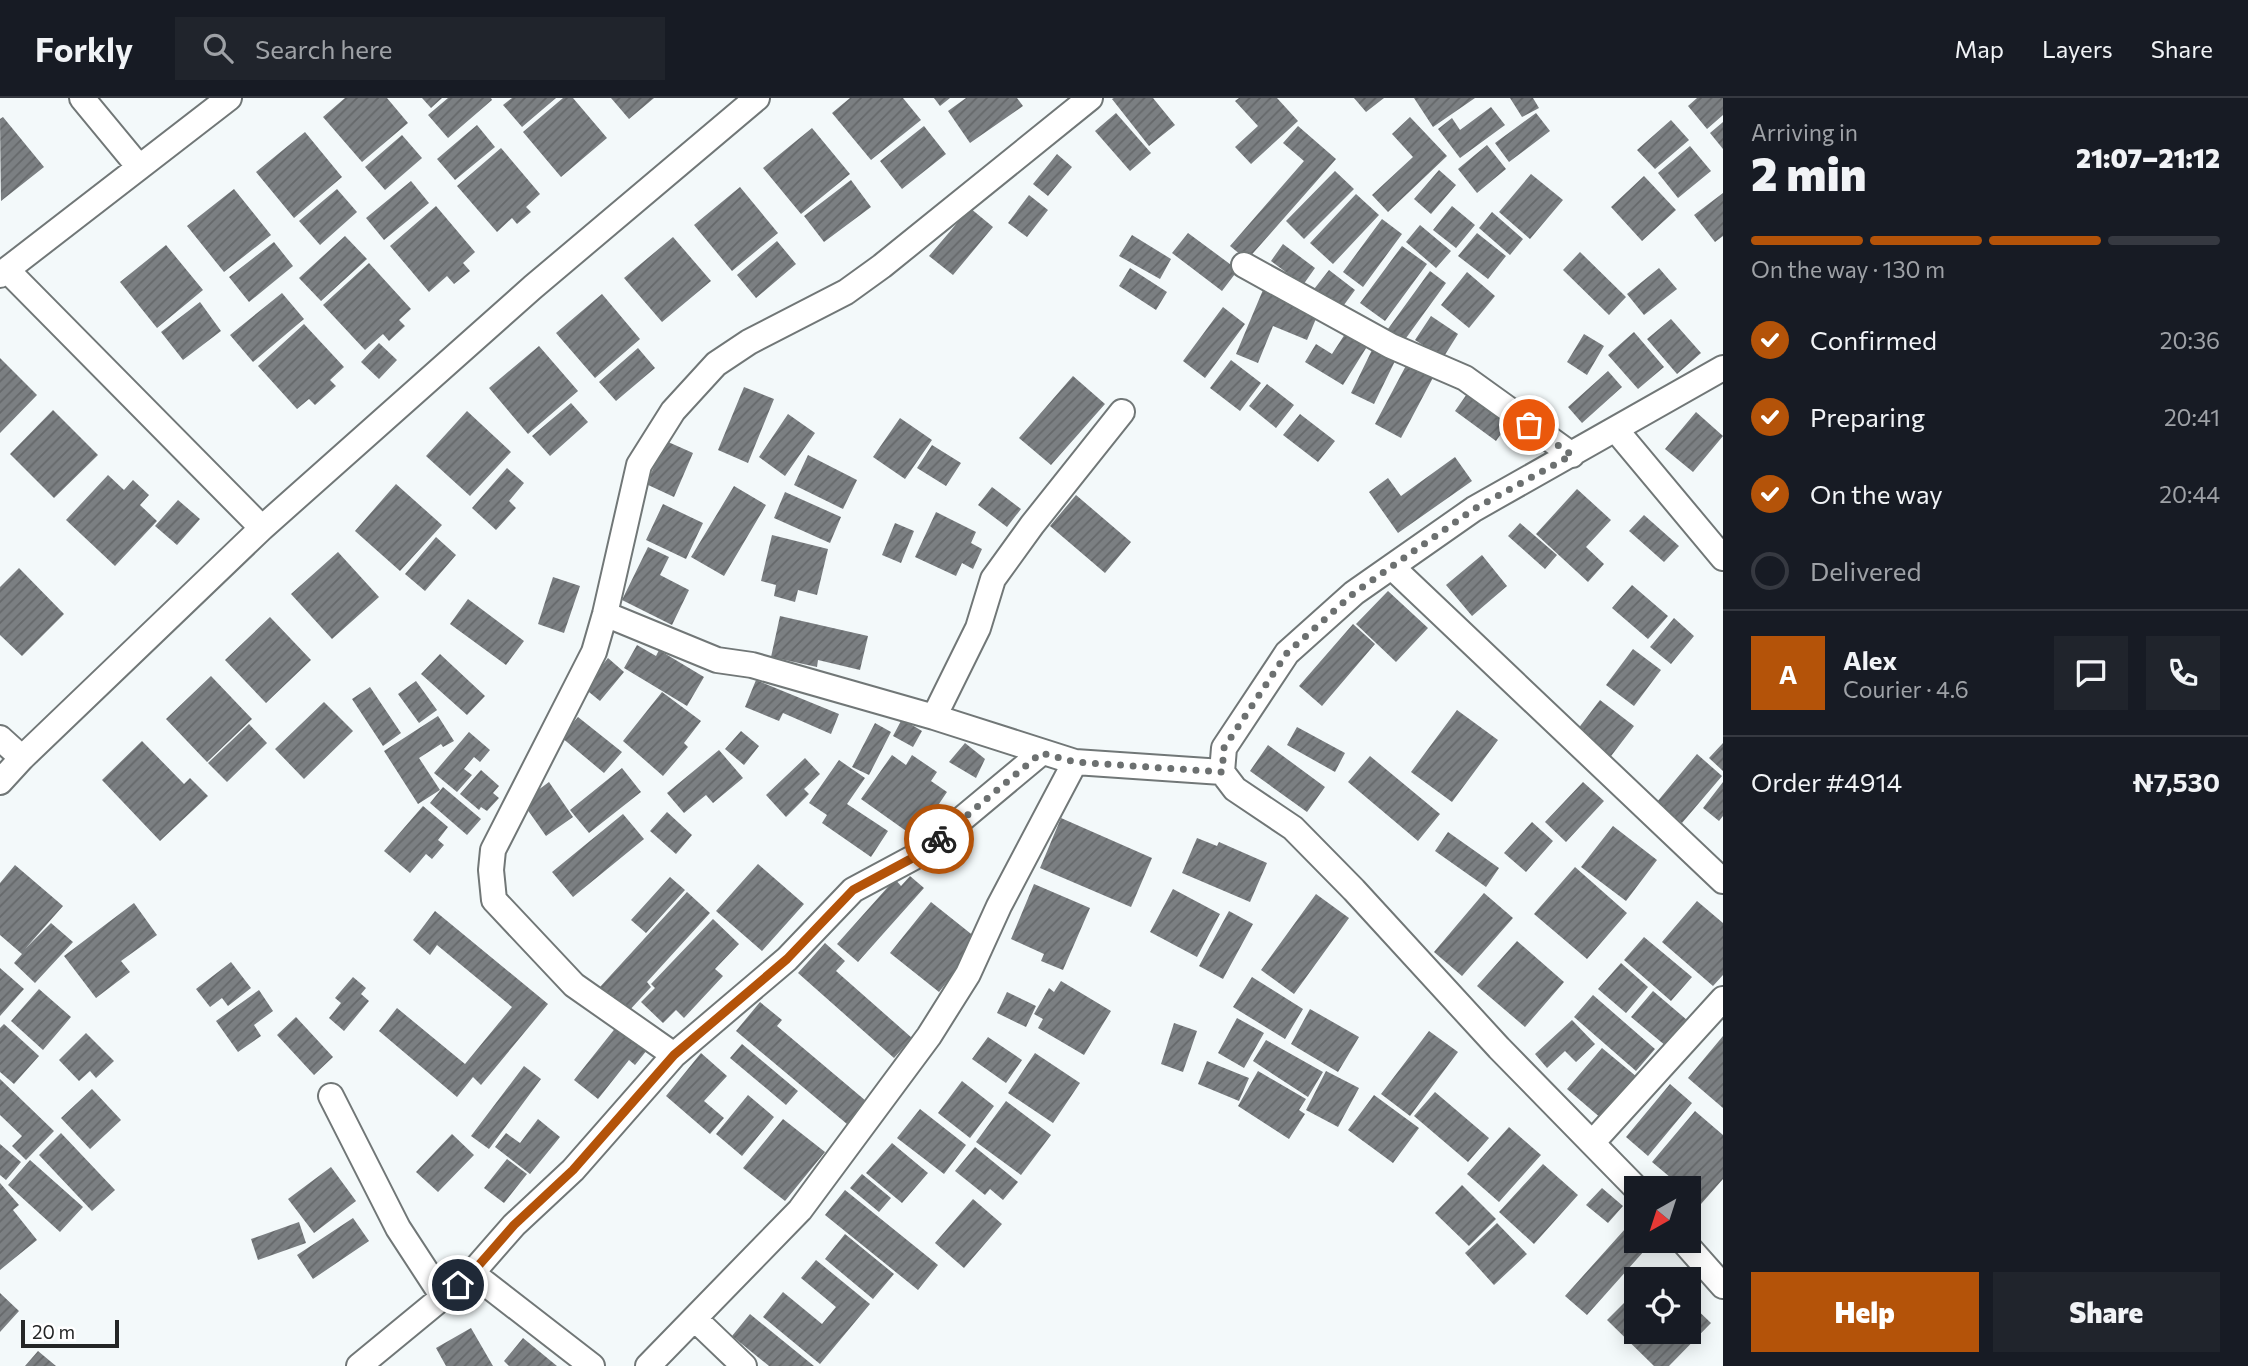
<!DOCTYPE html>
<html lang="en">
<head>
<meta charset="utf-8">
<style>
  :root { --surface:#171b24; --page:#20242c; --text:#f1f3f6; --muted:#9ea1a6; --line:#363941; --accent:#b45309 }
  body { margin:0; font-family:Commissioner,sans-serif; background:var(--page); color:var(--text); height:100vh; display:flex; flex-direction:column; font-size:26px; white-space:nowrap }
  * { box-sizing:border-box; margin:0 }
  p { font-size:23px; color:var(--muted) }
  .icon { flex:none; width:38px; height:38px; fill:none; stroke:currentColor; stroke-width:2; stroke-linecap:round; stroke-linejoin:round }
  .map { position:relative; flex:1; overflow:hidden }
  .drawer { display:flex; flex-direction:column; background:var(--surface); width:525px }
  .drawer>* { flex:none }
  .needle { width:46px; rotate:219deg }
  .controls { position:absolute; left:1624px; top:1078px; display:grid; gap:14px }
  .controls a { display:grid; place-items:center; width:77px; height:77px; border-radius:0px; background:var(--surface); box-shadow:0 4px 18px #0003; font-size:35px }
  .scale { position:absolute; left:21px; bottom:18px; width:98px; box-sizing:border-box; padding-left:7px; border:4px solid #242626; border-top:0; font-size:19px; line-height:24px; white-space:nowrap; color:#242626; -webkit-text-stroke:5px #fff; paint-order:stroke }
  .pin { position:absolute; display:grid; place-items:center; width:60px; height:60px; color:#fff; margin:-30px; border:4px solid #fff; border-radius:50%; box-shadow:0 2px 7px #0007 }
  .courier { position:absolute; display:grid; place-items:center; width:70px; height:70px; margin:-35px; border:5px solid #b45309; border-radius:50%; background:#fff; color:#222; box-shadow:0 2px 9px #0007 }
  .head em { font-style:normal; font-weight:800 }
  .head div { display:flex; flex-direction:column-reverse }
  .head { display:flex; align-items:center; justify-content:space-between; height:119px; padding:0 28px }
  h1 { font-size:46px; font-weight:800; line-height:52px }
  .bar { display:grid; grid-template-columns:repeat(4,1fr); gap:10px 7px; align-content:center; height:84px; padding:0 28px }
  .bar i { height:9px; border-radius:5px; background:var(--line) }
  .bar .current { background:var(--accent) }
  .bar p { grid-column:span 4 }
  .line { display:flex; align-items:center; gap:18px; padding:0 28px; border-top:2px solid var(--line) }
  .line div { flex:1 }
  .round { display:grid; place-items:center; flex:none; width:74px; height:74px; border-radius:0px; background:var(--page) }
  ol { padding:0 28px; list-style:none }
  li { display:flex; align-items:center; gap:21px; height:77px }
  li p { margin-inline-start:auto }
  li .icon { padding:7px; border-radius:50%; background:var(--accent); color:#fff; stroke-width:4 }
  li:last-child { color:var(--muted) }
  li i { width:38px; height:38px; border:4px solid var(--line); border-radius:50% }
  .action { display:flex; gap:14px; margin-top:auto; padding:14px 28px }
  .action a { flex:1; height:80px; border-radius:0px; background:var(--accent); color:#fff; font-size:28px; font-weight:800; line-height:80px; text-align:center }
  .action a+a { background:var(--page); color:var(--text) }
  header { display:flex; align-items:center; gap:42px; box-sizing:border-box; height:98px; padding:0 35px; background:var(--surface); border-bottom:2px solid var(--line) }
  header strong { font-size:33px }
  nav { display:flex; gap:38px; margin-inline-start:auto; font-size:24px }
  .search { width:490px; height:63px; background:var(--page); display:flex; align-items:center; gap:18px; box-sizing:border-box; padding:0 24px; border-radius:0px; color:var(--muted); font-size:26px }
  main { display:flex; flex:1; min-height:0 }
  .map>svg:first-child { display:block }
  .building { fill:url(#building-hatch) }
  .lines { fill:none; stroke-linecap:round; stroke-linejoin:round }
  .minor-casing { stroke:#717777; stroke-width:28 }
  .minor { stroke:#fff; stroke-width:24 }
  .done { stroke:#6c7070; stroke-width:7; stroke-dasharray:0 12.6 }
  .route { stroke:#b45309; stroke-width:9 }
</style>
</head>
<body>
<header>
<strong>Forkly</strong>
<div class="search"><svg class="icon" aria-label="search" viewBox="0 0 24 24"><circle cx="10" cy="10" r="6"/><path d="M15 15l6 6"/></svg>Search here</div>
<nav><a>Map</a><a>Layers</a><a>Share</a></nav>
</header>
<main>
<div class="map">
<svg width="1723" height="1268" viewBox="0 0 1723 1268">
  <defs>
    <pattern id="building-hatch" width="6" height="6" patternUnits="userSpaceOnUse" patternTransform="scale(1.75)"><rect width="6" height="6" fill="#7b7f82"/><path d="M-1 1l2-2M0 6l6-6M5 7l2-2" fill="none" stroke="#65686a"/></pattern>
  </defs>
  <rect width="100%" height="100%" fill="#f3f9fa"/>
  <path class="building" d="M345 0H387L408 25 362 64 323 19Z
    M422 0H442L431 10Z
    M448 0H491L492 2 448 40 428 17Z
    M512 0H556L522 29 503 7Z
    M563 0H573L607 40 561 79 523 34Z
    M611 0H654L629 21Z
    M850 0H903L921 22 871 62 832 15Z
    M934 0H950L940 8Z
    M966 0H1017L1023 8 970 45 948 13Z
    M1114 0H1153L1175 27 1149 48 1112 1Z
    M1239 0H1277L1298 23 1251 66 1235 49 1258 28 1235 3Z
    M1354 0H1384L1366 14Z
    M1414 0H1475L1433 29Z
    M1510 0H1533L1539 10 1522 19Z
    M1697 0H1723V17L1707 31 1688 8Z
    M1491 9 1505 27 1460 60 1438 31 1452 20 1460 32Z
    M1116 15 1151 55 1130 73 1095 33Z
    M1536 15 1550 33 1509 64 1495 45Z
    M3 19 44 69 1 103 0 21Z
    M1410 19 1447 58 1388 114 1372 97 1413 59 1392 36Z
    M1671 22 1689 42 1655 71 1637 52Z
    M1723 24V51L1710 35Z
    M477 27 495 49 455 82 437 61Z
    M924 28 946 56 902 91 880 63Z
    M1298 28 1336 61 1247 162 1230 148 1304 63 1283 45Z
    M812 30 850 76 801 116 763 70Z
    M305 34 342 79 294 120 256 74Z
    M402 37 422 60 385 92 365 69Z
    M1487 47 1506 71 1477 95 1458 71Z
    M1690 48 1711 73 1678 100 1658 75Z
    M501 50 540 96 526 109 531 114 517 126 512 120 497 134 457 88Z
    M1057 56 1072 69 1048 98 1033 86Z
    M1439 72 1456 87 1431 116 1414 101Z
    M1335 73 1354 91 1304 141 1286 123Z
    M1531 76 1563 102 1530 141 1499 114Z
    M1644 78 1676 112 1642 143 1611 109Z
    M851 82 871 109 824 144 804 118Z
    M411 83 429 105 384 142 366 120Z
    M740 89 778 135 732 173 694 127Z
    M234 91 271 137 224 174 187 128Z
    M337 91 357 114 320 147 299 123Z
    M1723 95V138L1715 144 1694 117Z
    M1356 96 1379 117 1333 166 1310 145Z
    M1029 97 1048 112 1027 139 1008 125Z
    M436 108 475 154 463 165 470 173 454 186 447 178 429 194 390 148Z
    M1452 108 1475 127 1456 150 1433 132Z
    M970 110 993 129 953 177 929 158Z
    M1492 114 1523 141 1510 157 1479 130Z
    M1382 121 1402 136 1363 189 1343 174Z
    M1420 127 1451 153 1436 170 1406 144Z
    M1188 135 1238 172 1222 193 1172 155Z
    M1477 135 1506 158 1488 181 1458 158Z
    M1132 137 1171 161 1160 181 1119 158Z
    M345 138 367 161 321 203 299 180Z
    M673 139 711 183 662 224 624 180Z
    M777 143 796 166 756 200 737 177Z
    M274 144 293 168 249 204 229 179Z
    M1283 146 1315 170 1303 187 1271 163Z
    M166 147 203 192 157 230 120 184Z
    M1402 148 1427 166 1385 223 1360 205Z
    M1580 154 1626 199 1609 217 1563 172Z
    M369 165 411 211 399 222 405 228 389 243 383 236 365 252 323 207Z
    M1130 170 1167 194 1156 212 1119 188Z
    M1659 170 1677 191 1644 217 1627 196Z
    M1329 172 1355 192 1338 215 1311 195Z
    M1430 173 1446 185 1401 247 1385 235Z
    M1467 174 1495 198 1469 230 1441 207Z
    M1263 192 1318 216 1307 242 1273 228 1258 265 1236 256Z
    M282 195 304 221 253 264 230 237Z
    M602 196 640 241 595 280 556 235Z
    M200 204 221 233 183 262 161 234Z
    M1223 209 1245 226 1205 280 1183 263Z
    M1431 218 1458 236 1443 260 1415 242Z
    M1671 221 1701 255 1677 276 1647 241Z
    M304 226 344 269 330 282 336 288 315 307 309 301 297 311 258 268Z
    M1347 233 1368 247 1343 287 1305 264 1316 246 1332 256Z
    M1634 234 1664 269 1638 291 1608 257Z
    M1584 236 1604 248 1587 277 1567 264Z
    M379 245 397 262 379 281 361 264Z
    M539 248 578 293 528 336 489 290Z
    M638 250 655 270 616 303 599 284Z
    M1372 252 1395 263 1374 306 1351 295Z
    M0 260 37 297 0 335Z
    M1410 260 1436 274 1401 340 1375 326Z
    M1231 262 1261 285 1240 313 1210 290Z
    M1608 273 1622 289 1582 325 1568 309Z
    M1073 278 1105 306 1051 367 1019 340Z
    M1267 286 1294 307 1276 330 1249 308Z
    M744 289 774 301 748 365 718 352Z
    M1469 293 1510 323 1496 343 1455 313Z
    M571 305 588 324 550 358 532 338Z
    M53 312 98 357 54 400 10 356Z
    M467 313 511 354 470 398 426 358Z
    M1696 314 1723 338 1693 374 1665 351Z
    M788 316 815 335 785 378 759 359Z
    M1300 316 1335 343 1318 364 1283 337Z
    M900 320 932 342 905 381 873 359Z
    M666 343 693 355 674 399 646 386Z
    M932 347 961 365 946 388 917 370Z
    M808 357 857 382 843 411 794 387Z
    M1455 359 1472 383 1398 435 1369 394 1388 380 1401 398Z
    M507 370 524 385 509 403 516 410 496 432 472 410Z
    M108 377 124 392 133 382 149 397 140 407 157 423 115 468 66 422Z
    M396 386 442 427 400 473 355 433Z
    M734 388 766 407 724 478 691 459Z
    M992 389 1021 411 1007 429 978 407Z
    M1577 391 1611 422 1586 449 1604 466 1588 484 1536 436Z
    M785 394 841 419 830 445 774 420Z
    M1076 397 1131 444 1105 475 1050 428Z
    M178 402 200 421 177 447 155 428Z
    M663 406 703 425 686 461 646 442Z
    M936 414 976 434 971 445 982 451 973 471 962 465 956 478 915 459Z
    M1644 417 1679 448 1664 464 1629 433Z
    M895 425 914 433 901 465 882 457Z
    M1520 425 1557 457 1545 471 1508 438Z
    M772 437 828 451 817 497 798 492 795 504 774 498 776 487 761 483Z
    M436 439 456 457 425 493 405 476Z
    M648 449 669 459 660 477 689 492 672 527 622 502Z
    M338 454 379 499 332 541 291 496Z
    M1482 457 1507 488 1472 518 1446 487Z
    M19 470 64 516 22 558 0 537V489Z
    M553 479 580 488 564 535 538 526Z
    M1632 487 1668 518 1648 541 1612 510Z
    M1388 493 1428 530 1396 564 1356 526Z
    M468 501 524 543 506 567 450 526Z
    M780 518 868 538 860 572 818 562 817 569 771 559Z
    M270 519 311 562 266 605 225 562Z
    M1674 520 1694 538 1671 566 1650 549Z
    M1353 526 1375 546 1322 608 1299 588Z
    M637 547 656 558 659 552 704 579 687 608 624 570Z
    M1633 551 1661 572 1634 608 1606 587Z
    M440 556 485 598 467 617 421 576Z
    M608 560 624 574 600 603 584 590Z
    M211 578 252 621 207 664 166 621Z
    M756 582 839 616 831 636 783 615 779 623 745 609Z
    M416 583 437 612 419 625 398 596Z
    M370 589 401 635 383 648 352 601Z
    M662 594 701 623 684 645 688 649 663 678 623 643Z
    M1600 602 1634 628 1605 666 1571 640Z
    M324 604 353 633 304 681 275 651Z
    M1457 612 1498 642 1452 704 1411 674Z
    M438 618 454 643 443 649 441 646 419 660 440 692 418 706 384 653Z
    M578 619 622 654 604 675 561 639Z
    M902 621 922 633 913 649 893 638Z
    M875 625 891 634 869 677 852 669Z
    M249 626 267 645 227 684 208 665Z
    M1297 629 1345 655 1335 674 1287 647Z
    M741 633 759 648 744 667 725 651Z
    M469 634 490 652 480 664 474 659 464 671 472 677 457 694 434 675Z
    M142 643 184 686 190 680 208 698 160 743 102 682Z
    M965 645 985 661 976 680 949 664Z
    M1723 645V673L1709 660Z
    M1268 647 1325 689 1307 714 1250 673Z
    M719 652 743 680 713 705 706 697 684 715 667 695Z
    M1697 656 1722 678 1682 725 1657 704Z
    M892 657 906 667 912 657 937 674 931 683 947 694 916 740 861 701Z
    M1370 658 1440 716 1418 743 1348 684Z
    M805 660 820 676 804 691 809 696 786 719 766 697Z
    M839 662 865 680 847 706 888 733 871 759 822 725 827 717 809 705Z
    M622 670 641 694 589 735 570 712Z
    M481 672 499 688 493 695 499 700 487 713 481 709 479 712 460 696Z
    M549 684 573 719 546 738 522 704Z
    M1583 684 1604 703 1566 744 1545 724Z
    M1723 684V718L1719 723 1703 710Z
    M443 689 481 721 467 737 430 705Z
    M423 708 448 729 438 742 444 747 432 761 426 756 410 775 384 753Z
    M667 714 692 737 676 756 650 733Z
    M623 716 644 741 573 799 552 774Z
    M1061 720 1152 760 1131 809 1040 770Z
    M1532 724 1553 743 1526 774 1504 755Z
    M1613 728 1657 762 1626 803 1581 769Z
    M1448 734 1499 770 1486 789 1435 753Z
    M1197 740 1217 748 1219 744 1267 765 1250 804 1182 775Z
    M758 766 804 806 762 853 716 813Z
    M15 767 63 808 25 851 51 825 73 844 35 885 14 865 22 856 0 837V785Z
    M1575 769 1627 815 1587 861 1534 816Z
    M910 778 924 790 858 864 837 846 895 781 901 788Z
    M670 779 685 792 646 835 631 822Z
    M1034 786 1090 810 1063 872 1041 863 1044 856 1011 841Z
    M1173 791 1220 816 1197 859 1150 834Z
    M687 794 710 815 647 884 651 889 627 915 600 889Z
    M1484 795 1513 820 1462 878 1434 854Z
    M1316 796 1349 820 1294 896 1261 872Z
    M1697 803 1723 825V877L1713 888 1662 844Z
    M931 804 980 843 939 894 890 855Z
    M134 805 157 837 121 863 130 874 96 900 64 858Z
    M435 813 548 906 481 987 473 979 457 999 379 933 397 910 465 966 512 909 437 847 430 857 413 842Z
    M1229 813 1253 826 1223 881 1199 868Z
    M713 821 739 846 715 871 723 878 684 920 676 912 663 925 641 904 655 890 651 886Z
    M1644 839 1692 879 1671 903 1624 862Z
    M1517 843 1564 884 1525 929 1477 888Z
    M825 845 845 863 836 873 912 940 894 960 798 875Z
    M231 864 251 890 228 908 222 900 210 909 196 891Z
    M1621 865 1648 889 1626 915 1598 891Z
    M0 870 24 891 0 918Z
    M353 879 366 890 361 896 369 903 344 933 329 920 341 905 335 900Z
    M1252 879 1303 911 1285 941 1233 909Z
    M1061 883 1111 913 1084 957 1038 930 1043 921 1034 916 1049 890 1054 894Z
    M39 891 71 919 43 952 11 923Z
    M259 892 273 913 254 927 261 938 238 954 216 923Z
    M1653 893 1687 922 1666 948 1631 919Z
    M1007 894 1036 908 1026 929 997 915Z
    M1593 897 1655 951 1636 973 1574 919Z
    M760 904 782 922 777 928 866 1003 847 1026 736 933Z
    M1310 911 1359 939 1338 974 1291 946Z
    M296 919 333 959 314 977 277 937Z
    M1237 920 1264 935 1244 970 1218 955Z
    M1572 922 1595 946 1576 964 1565 953 1547 970 1535 956Z
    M1174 925 1197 933 1183 974 1161 966Z
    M4 926 39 958 14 986 0 974V930Z
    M617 928 647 952 635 967 629 962 598 1001 574 982Z
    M1429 933 1458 954 1410 1018 1381 996Z
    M86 935 114 963 96 980 90 973 79 983 59 962Z
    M1723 938V1010L1688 980Z
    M988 939 1022 962 1006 985 972 961Z
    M1266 942 1323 974 1308 999 1253 963Z
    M742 946 798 993 786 1007 730 960Z
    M1602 950 1637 979 1602 1021 1567 991Z
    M701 955 727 978 704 1003 724 1020 710 1036 666 998Z
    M1035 955 1080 985 1053 1025 1008 995Z
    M1207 963 1249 980 1239 1003 1198 986Z
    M524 968 541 981 489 1051 471 1038Z
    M1258 973 1306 1001 1299 1012 1305 1016 1289 1041 1238 1008Z
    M1326 973 1359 990 1338 1029 1306 1012Z
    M0 981 54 1033 26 1062 12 1048 22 1038 0 1017Z
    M962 983 994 1008 970 1040 938 1015Z
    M1670 986 1692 1005 1648 1058 1626 1039Z
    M92 991 121 1022 90 1051 61 1020Z
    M1435 994 1489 1040 1468 1064 1414 1018Z
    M748 997 774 1019 742 1058 716 1036Z
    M1374 997 1419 1030 1393 1065 1348 1032Z
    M1006 1003 1051 1037 1021 1077 976 1044Z
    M920 1011 966 1047 944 1076 897 1040Z
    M1695 1013 1723 1037V1081L1701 1106 1689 1095V1090H1683L1652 1064Z
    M538 1021 560 1039 530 1076 495 1049 506 1035 520 1045Z
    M783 1021 825 1054 785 1103 743 1070Z
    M1509 1029 1541 1057 1499 1104 1467 1076Z
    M61 1035 115 1092 92 1113 39 1057Z
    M452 1036 474 1057 438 1094 416 1074Z
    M892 1045 928 1075 902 1105 866 1075Z
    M0 1046 21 1064 6 1082 0 1077Z
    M975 1049 1018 1084 1003 1102 990 1091 985 1097 955 1073Z
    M507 1061 527 1076 504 1105 484 1090Z
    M30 1062 83 1109 60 1134 8 1087Z
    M1543 1066 1578 1097 1534 1146 1499 1114Z
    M331 1069 356 1103 314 1135 288 1101Z
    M862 1076 891 1100 879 1114 850 1090Z
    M0 1085 19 1107 13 1112 37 1142 0 1172Z
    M1462 1087 1496 1121 1469 1148 1435 1115Z
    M1602 1090 1623 1108 1608 1125 1586 1107Z
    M845 1092 938 1167 918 1192 825 1117Z
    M973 1101 1002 1126 964 1170 935 1145Z
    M353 1120 369 1143 313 1181 297 1157Z
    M1634 1121 1636 1124V1143H1653L1587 1217 1565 1198Z
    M299 1124 306 1145 258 1162 251 1141Z
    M1497 1125 1527 1156 1494 1187 1465 1155Z
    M845 1136 894 1176 873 1201 825 1161Z
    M816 1162 870 1206 820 1266 763 1219 783 1194 822 1226 836 1209 801 1180Z
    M1656 1172 1666 1181H1647Z
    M1636 1193V1234H1689V1204L1711 1225 1669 1268H1654L1607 1222Z
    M0 1195 19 1213 0 1234Z
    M750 1216 814 1268H769L732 1238Z
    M471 1230 493 1268H446L436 1250Z
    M523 1240 557 1268H509L504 1263Z
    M38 1253 56 1268H25Z"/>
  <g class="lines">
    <defs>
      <path id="minor" d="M82 0 139 69
        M1244 167 1391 248 1465 280 1572 357
        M7 172 262 430
        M0 177 229 0
        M1616 332 1723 460
        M1392 469 1723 783
        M605 516 717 562 752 567 934 619 1075 664 1222 674
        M934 619 978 530 993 481 1032 427 1122 314
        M0 640 22 660
        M0 684 22 660 262 430 533 189 757 0
        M674 957 574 887 494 802 491 772 493 752 594 554 605 516 639 367 673 313 716 266 749 244 846 194 882 168 1090 0
        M331 998 398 1130 443 1199
        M1592 1045 1723 901
        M1636 1090 1499 950 1354 792 1293 730 1235 691 1222 674 1224 650 1287 555 1354 495 1474 411 1723 270
        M1683 1143 1723 1188
        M472 1175 592 1268
        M695 1221 744 1268
        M359 1268 472 1175 514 1127 573 1072 674 957 787 861 853 792 920 756 1041 655
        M648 1268 800 1112 929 938 968 876 999 808 1075 664"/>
    </defs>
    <use href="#minor" class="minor-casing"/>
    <use href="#minor" class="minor"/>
  </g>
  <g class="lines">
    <path class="done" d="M939 741 1041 655 1075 664 1222 674 1224 650 1287 555 1354 495 1474 411 1572 357 1529 327"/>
    <path class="route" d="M458 1187 472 1175 514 1127 573 1072 674 957 787 861 853 792 920 756 939 741"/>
  </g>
</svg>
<div class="controls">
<a><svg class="needle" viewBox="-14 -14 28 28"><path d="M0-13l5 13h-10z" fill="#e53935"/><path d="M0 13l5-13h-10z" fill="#9ea1a6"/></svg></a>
<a><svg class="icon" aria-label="locate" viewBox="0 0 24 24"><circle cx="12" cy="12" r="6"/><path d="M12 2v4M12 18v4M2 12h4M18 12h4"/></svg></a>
</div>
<div class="scale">20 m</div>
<div class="pin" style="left:1529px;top:327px;background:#ea580c"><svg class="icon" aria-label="bag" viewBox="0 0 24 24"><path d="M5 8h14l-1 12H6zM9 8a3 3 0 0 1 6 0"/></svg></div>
<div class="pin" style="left:458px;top:1187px;background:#1f2937"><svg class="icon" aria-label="home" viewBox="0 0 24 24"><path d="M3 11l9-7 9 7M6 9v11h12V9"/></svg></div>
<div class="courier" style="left:939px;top:741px"><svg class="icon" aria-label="bike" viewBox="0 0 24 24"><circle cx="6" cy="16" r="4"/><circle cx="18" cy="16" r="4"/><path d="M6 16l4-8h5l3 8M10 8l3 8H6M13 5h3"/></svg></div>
</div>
<section class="drawer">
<div class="head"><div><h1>2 min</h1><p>Arriving in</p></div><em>21:07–21:12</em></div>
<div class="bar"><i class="current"></i><i class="current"></i><i class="current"></i><i></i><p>On the way · 130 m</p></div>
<ol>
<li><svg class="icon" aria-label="check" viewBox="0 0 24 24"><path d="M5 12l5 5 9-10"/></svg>Confirmed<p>20:36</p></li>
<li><svg class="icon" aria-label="check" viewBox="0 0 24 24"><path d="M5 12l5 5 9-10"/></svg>Preparing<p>20:41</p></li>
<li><svg class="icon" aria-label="check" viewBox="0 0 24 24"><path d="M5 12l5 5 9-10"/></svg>On the way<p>20:44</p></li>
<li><i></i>Delivered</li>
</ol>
<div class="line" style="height:126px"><b class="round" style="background:var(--accent);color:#fff">A</b><div><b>Alex</b><p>Courier · 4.6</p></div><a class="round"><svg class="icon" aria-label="chat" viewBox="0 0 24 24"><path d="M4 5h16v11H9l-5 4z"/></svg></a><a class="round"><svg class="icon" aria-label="phone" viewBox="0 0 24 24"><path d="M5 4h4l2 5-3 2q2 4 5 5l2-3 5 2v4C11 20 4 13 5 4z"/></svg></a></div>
<div class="line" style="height:91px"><div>Order #4914</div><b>₦7,530</b></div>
<div class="action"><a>Help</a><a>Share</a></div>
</section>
</main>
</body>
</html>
